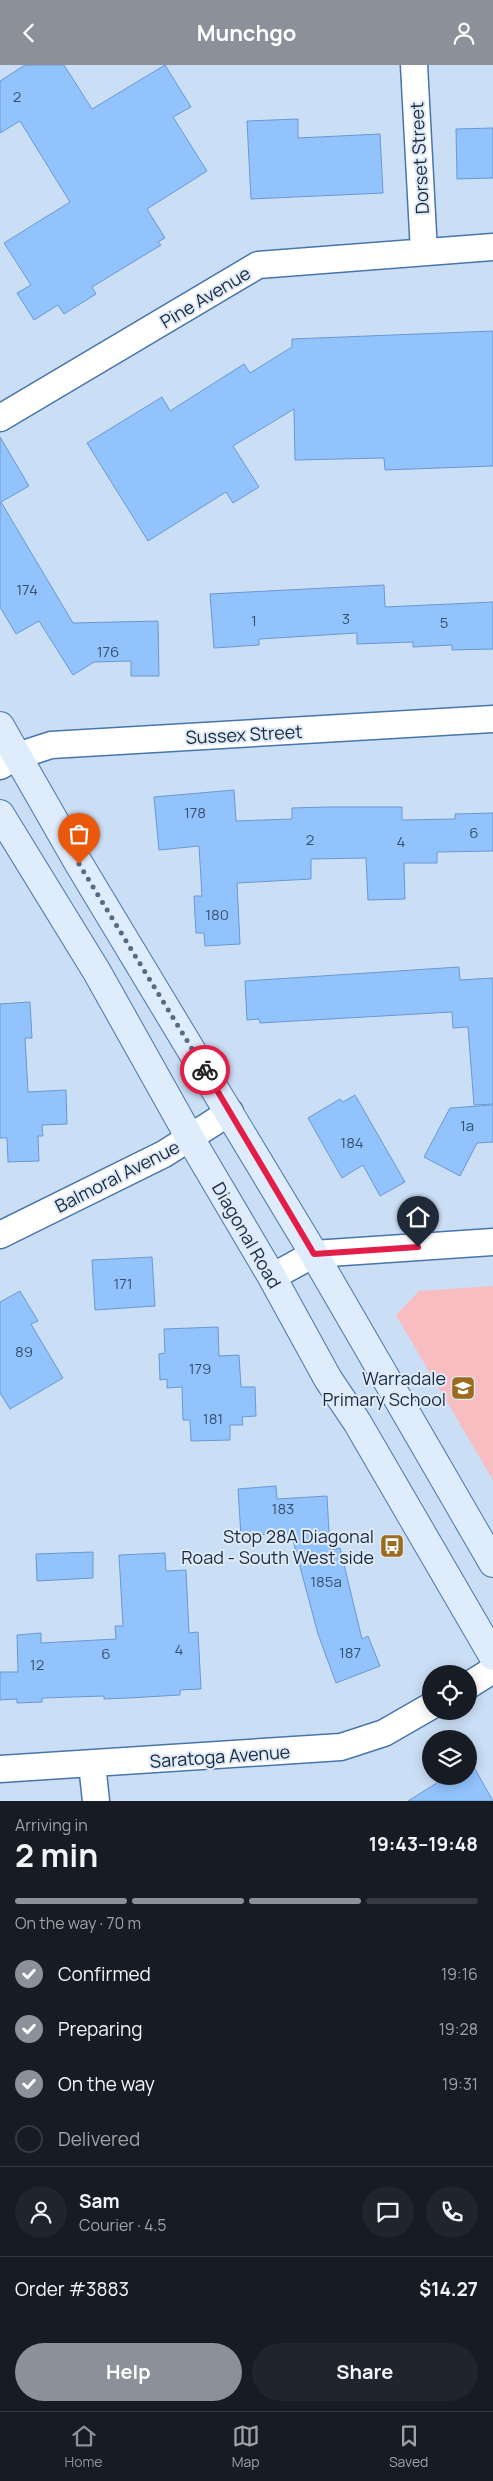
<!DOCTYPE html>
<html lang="en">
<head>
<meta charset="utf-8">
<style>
  :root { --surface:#171b24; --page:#20242c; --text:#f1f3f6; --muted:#9ea1a6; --line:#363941; --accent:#8c9099 }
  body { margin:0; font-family:Manrope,sans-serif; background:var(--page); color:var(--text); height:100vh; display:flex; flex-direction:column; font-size:19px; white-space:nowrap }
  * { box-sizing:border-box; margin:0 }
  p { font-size:16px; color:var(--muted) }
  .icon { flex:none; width:28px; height:28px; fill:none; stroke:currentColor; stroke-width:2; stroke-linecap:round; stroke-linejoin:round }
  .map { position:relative; height:1736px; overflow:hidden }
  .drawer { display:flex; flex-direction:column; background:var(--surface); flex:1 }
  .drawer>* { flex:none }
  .fabs { position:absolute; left:422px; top:1600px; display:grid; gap:10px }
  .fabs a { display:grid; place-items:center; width:55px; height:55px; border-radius:50%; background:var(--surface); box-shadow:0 2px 12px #0003; font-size:25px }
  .pin { position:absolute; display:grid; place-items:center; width:42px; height:42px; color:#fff; margin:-51px -21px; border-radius:50% 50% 50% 0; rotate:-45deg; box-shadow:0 0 5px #0007 }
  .pin .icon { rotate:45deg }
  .courier { position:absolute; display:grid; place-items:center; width:50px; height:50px; margin:-25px; border:4px solid #e11d48; border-radius:50%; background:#fff; color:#222; box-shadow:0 1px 6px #0007 }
  .overview em { font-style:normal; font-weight:700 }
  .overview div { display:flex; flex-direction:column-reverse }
  .overview { display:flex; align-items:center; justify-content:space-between; height:85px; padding:0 15px }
  h1 { font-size:32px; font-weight:700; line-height:38px }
  .bar { display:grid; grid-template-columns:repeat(4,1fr); gap:8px 5px; align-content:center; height:60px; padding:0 15px }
  .bar i { height:6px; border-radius:4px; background:var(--line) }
  .bar .active { background:var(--accent) }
  .bar p { grid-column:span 4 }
  .line { display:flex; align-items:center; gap:12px; padding:0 15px; border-top:1px solid var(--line) }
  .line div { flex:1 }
  .round { display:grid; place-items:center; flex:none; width:52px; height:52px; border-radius:26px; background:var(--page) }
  ol { padding:0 15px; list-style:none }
  li { display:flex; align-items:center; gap:15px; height:55px }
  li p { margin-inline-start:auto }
  li .icon { padding:5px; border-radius:50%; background:var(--accent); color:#fff; stroke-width:4 }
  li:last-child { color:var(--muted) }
  li i { width:28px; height:28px; border:2px solid var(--line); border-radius:50% }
  .action { display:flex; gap:10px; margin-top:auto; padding:10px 15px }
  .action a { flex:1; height:58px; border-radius:30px; background:var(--accent); color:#fff; font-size:20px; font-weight:700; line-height:58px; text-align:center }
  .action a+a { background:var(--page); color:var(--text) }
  header { display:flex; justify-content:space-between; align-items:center; height:65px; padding:0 15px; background:var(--accent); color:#fff; font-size:22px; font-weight:700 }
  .dock { display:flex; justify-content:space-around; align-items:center; height:70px; border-top:1px solid var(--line); background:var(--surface); font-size:14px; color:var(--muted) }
  .dock a { display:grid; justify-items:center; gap:2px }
  .dock .active { color:var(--accent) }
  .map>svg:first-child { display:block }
  .green { fill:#f7bdc1 }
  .building { fill:#92c3fd; stroke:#6a99d0 }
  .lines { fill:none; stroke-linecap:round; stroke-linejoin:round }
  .street-casing { stroke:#4876ab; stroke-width:29 }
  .secondary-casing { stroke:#4876ab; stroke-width:30 }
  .street { stroke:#fff; stroke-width:26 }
  .secondary { stroke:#deecfc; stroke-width:28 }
  .done { stroke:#566a80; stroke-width:5; stroke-dasharray:0 9 }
  .route { stroke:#e11d48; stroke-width:6 }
  .labels { text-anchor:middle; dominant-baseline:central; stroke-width:4; stroke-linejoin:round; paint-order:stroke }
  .number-label { font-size:15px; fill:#365170 }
  .street-label { font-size:18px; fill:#182b41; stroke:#e0eaf6 }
  .poi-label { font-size:18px; fill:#182b41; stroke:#e0eaf6; text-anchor:end }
</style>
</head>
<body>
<header><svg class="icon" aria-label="back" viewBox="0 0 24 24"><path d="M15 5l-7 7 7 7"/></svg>Munchgo<svg class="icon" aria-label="person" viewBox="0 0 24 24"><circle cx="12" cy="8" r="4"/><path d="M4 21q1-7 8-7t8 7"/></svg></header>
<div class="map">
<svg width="493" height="1736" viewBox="0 0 493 1736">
  <rect width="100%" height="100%" fill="#cadef5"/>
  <path class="green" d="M493 1221V1415L396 1250 419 1226Z"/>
  <path class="building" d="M25 0H64L92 44 165 0 191 42 173 52 207 106 147 144 165 173 158 177 161 180 92 222 96 229 64 249 58 240 34 255 17 228 31 220 4 178 70 137 20 56 0 68V16Z
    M298 54V73L380 69 383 128 251 134 247 56Z
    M493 63V113L457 114 456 64Z
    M493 266V401L385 405 384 393 295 395 294 344 233 381 259 422 233 438 226 427 148 476 87 378 162 332 170 346 244 299 250 308 292 282V274Z
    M0 372 29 421 1 437 73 558 158 556 159 611H131V596L94 597 73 610 39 556 16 569 0 542Z
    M384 520 385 542 493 537V584L452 585V580L413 582V577L357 579V568L259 574V580L214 583 210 529Z
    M234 725 236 756 292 754V743L327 742H402V755L455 754V749L493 748V786L437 787V798H404L405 834 368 835 366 793 311 794V814L237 818 240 879 205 881 204 868H196L194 831H202L199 781 159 785 154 732Z
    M459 902 460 915 493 913V1039L474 1040 468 962 453 963 452 947 260 958 259 954 247 955 245 916Z
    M30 937 32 973H25L28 1027 66 1025 67 1059 42 1060 43 1071H38L39 1096 8 1097 7 1073H0V939Z
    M355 1030 405 1117 380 1131 363 1100 342 1113 308 1053 340 1034 343 1037Z
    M493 1040V1077L477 1078 460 1111 424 1092 450 1043Z
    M152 1192 155 1241 95 1245 92 1195Z
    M20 1226 38 1256 31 1259 63 1313 10 1344 0 1328V1237Z
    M218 1262 219 1291 239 1290 241 1322H255L256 1351 242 1352 243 1360H230V1375L191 1376 190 1355H183L182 1322 167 1323V1314L160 1315 159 1289 165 1288 164 1264Z
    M276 1421 277 1434 327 1431 330 1485 340 1483 362 1574 368 1571 380 1601 336 1618 318 1569 291 1468 241 1471 238 1424Z
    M93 1487V1513L37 1516 36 1489Z
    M165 1488 166 1506 186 1505 189 1568 198 1567 201 1624 180 1625V1630L128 1633 104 1634V1631L42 1633V1637L17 1638V1634L0 1635V1607H18L17 1570 41 1568V1578L116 1574 115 1561H123L119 1490Z
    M471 1697 493 1736H408L448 1711H469V1698Z"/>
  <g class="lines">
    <defs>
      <path id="street" d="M414 0 424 187
        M0 353 258 200 493 182
        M0 701 17 691 51 680 493 654
        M0 1170 164 1089 230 1047
        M272 1212 314 1189 493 1177
        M469 1620 493 1605
        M92 1699 96 1736
        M0 1704 341 1682 384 1668 431 1641"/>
      <path id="secondary" d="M0 661 79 799 314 1189 493 1498
        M0 749 97 907 190 1073 272 1212 328 1314 357 1357 493 1591"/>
    </defs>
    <use href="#street" class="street-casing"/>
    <use href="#secondary" class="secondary-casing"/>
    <use href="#street" class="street"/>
    <use href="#secondary" class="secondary"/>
  </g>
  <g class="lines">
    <path class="done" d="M79 799 205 1005"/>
    <path class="route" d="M205 1005 314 1189 418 1182"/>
  </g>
  <defs>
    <symbol id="school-square" viewBox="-11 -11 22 22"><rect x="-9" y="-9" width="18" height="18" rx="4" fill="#9c6b1f" stroke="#e0eaf6"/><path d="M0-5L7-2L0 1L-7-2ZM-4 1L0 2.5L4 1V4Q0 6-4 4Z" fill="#fff"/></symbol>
    <symbol id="bus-square" viewBox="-11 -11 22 22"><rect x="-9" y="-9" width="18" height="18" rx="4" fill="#9c6b1f" stroke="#e0eaf6"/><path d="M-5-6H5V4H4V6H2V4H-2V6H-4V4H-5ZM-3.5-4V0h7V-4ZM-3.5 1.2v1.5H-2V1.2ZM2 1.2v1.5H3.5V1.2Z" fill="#fff"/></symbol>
  </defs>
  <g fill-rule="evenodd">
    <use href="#school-square" x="449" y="1309" width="28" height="28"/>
    <use href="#bus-square" x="378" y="1467" width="28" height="28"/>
  </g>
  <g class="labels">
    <g class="number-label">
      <text x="17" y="31">2</text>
      <text x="27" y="524">174</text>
      <text x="346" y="553">3</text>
      <text x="254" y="555">1</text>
      <text x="444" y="557">5</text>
      <text x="108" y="586">176</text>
      <text x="195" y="747">178</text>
      <text x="474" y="767">6</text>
      <text x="310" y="774">2</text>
      <text x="401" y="776">4</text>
      <text x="217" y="849">180</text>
      <text x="467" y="1060">1a</text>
      <text x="352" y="1077">184</text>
      <text x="123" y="1218">171</text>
      <text x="24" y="1286">89</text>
      <text x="200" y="1303">179</text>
      <text x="213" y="1353">181</text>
      <text x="283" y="1443">183</text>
      <text x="326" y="1516">185a</text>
      <text x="179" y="1584">4</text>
      <text x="350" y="1587">187</text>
      <text x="106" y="1588">6</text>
      <text x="37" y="1599">12</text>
    </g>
    <g class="street-label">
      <text transform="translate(419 93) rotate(-93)">Dorset Street</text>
      <text transform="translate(205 232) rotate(-31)">Pine Avenue</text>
      <text transform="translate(244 669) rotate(-3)">Sussex Street</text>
      <text transform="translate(117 1111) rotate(-27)">Balmoral Avenue</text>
      <text transform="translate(247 1170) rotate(60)">Diagonal Road</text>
      <text transform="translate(220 1691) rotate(-4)">Saratoga Avenue</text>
    </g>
    <g class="poi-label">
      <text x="446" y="1313">Warradale<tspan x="446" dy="21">Primary School</tspan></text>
      <text x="374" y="1471">Stop 28A Diagonal<tspan x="374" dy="21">Road - South West side</tspan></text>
    </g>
  </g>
</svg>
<div class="fabs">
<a><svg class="icon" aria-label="locate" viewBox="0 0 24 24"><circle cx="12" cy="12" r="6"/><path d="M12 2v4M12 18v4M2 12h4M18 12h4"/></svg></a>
<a><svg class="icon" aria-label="layers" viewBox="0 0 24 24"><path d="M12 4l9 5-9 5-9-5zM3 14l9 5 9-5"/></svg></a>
</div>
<div class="pin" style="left:79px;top:799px;background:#ea580c"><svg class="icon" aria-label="bag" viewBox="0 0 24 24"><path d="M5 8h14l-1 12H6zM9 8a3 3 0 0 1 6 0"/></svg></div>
<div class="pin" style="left:418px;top:1182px;background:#1f2937"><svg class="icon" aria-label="home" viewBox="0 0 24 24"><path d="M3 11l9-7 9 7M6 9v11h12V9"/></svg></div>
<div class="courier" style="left:205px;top:1005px"><svg class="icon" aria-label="bike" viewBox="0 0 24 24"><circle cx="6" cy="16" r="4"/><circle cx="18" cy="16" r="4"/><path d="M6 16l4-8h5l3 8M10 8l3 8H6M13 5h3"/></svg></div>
</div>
<section class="drawer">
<div class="overview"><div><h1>2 min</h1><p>Arriving in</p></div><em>19:43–19:48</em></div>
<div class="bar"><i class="active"></i><i class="active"></i><i class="active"></i><i></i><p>On the way · 70 m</p></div>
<ol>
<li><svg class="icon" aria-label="check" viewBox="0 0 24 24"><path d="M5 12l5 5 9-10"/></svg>Confirmed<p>19:16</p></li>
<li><svg class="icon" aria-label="check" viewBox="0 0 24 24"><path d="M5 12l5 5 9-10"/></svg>Preparing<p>19:28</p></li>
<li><svg class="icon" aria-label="check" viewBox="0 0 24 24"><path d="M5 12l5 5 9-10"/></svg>On the way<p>19:31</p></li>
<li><i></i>Delivered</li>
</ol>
<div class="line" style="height:90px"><a class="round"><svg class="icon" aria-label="person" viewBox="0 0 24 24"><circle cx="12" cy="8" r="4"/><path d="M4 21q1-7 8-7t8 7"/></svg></a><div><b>Sam</b><p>Courier · 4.5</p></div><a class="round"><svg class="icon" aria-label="chat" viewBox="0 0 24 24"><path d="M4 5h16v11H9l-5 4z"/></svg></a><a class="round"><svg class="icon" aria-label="phone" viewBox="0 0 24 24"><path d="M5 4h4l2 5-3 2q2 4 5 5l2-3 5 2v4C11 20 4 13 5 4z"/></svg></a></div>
<div class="line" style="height:65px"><div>Order #3883</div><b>$14.27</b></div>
<div class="action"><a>Help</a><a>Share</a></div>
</section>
<nav class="dock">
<a class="active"><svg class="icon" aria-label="home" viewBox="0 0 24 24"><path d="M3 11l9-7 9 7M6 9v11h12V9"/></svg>Home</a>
<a><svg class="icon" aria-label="map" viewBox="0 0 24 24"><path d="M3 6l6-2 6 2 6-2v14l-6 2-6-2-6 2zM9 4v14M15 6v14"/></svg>Map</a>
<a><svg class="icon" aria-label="saved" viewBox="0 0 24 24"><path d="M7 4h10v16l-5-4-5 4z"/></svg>Saved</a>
</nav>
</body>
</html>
